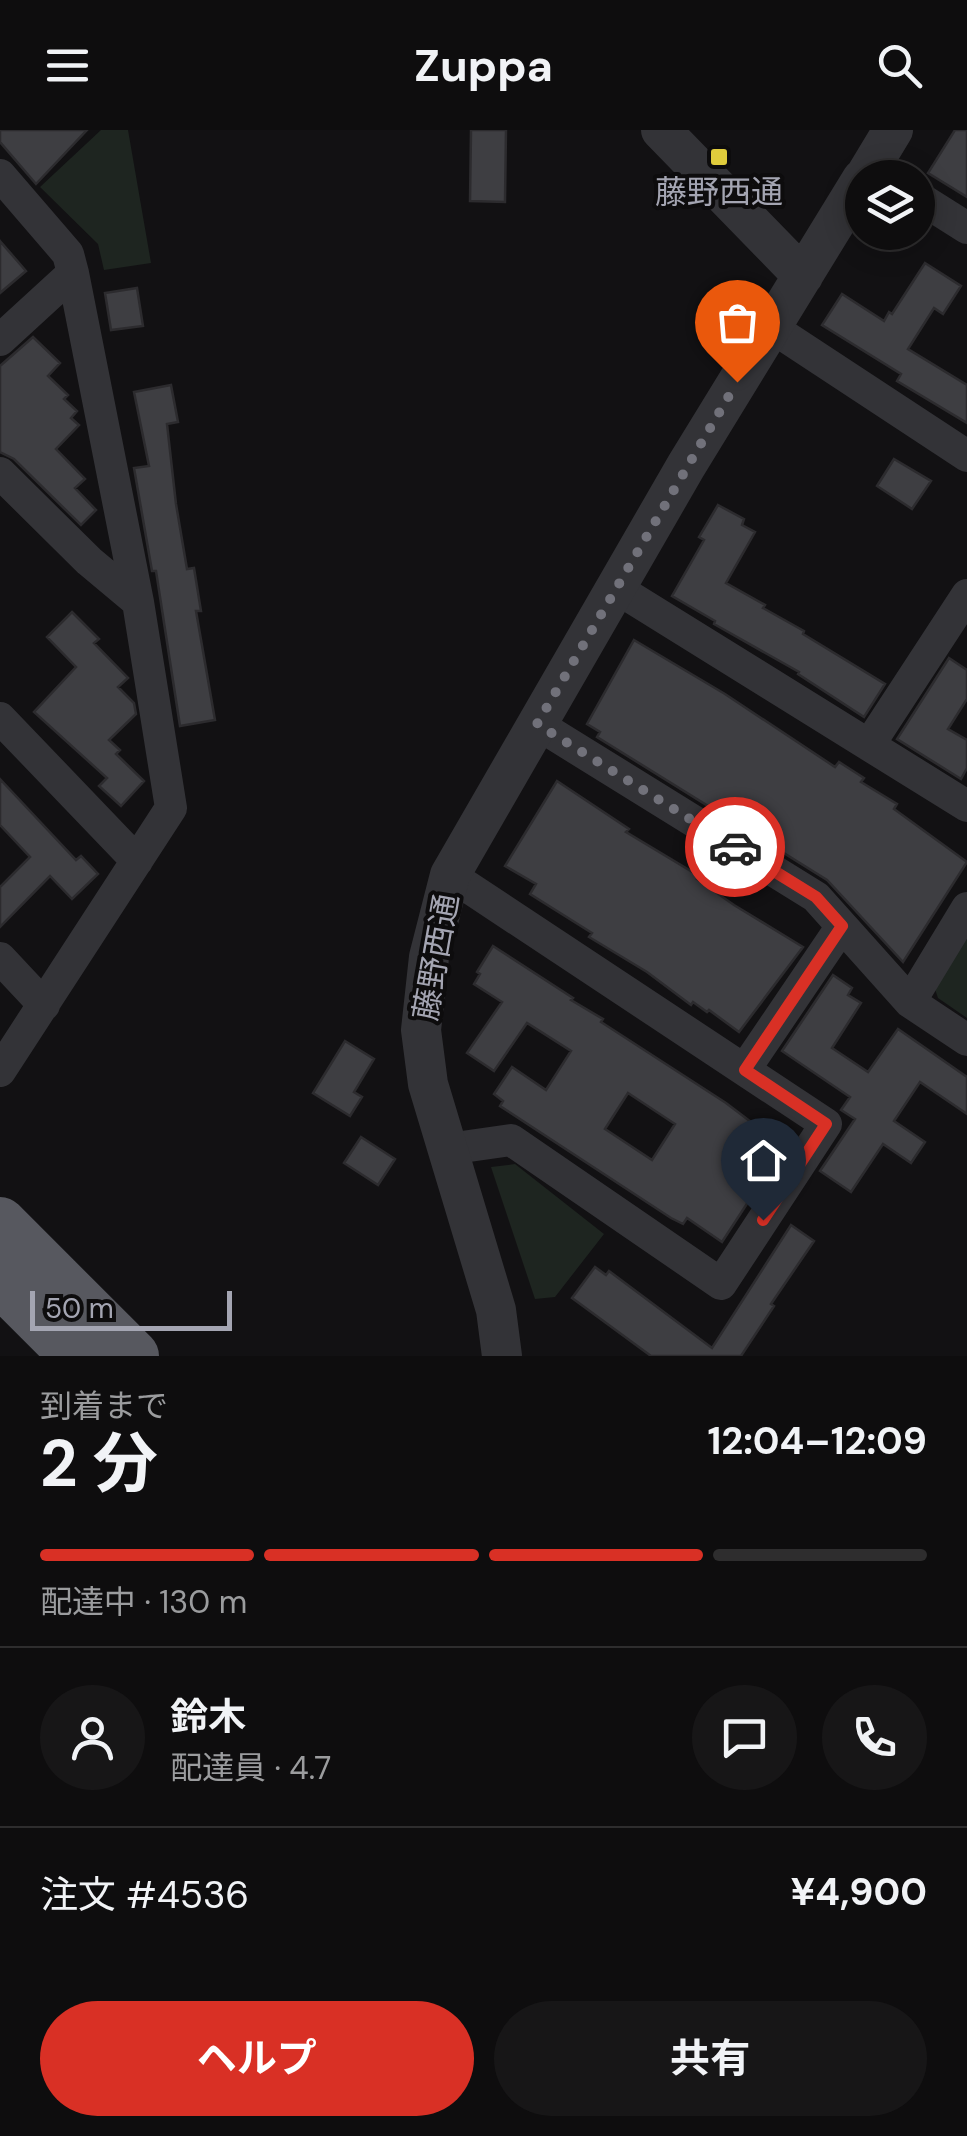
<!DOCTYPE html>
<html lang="ja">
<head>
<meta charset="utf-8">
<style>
  :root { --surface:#0e0d0e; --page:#171617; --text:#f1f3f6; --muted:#9b9c9e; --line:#2e2d2e; --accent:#d93025 }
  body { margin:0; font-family:"DM Sans","Noto Sans JP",sans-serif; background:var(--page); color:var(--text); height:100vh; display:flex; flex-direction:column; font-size:38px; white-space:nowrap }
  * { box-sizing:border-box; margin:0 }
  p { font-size:32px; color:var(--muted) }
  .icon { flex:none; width:55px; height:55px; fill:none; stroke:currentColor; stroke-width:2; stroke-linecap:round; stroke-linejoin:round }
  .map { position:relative; height:1226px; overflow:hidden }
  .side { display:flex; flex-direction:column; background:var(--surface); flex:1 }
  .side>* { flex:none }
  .controls { position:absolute; left:845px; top:30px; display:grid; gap:20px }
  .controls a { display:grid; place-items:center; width:90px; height:90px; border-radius:50%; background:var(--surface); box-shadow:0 5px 25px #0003,0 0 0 2px var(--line); font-size:50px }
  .scale { position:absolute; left:30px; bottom:25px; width:202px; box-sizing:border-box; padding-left:10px; border:5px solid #a4a5b2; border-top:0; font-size:28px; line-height:35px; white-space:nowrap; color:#a4a5b2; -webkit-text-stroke:8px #0d0c0d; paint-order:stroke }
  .pin { position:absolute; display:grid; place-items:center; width:85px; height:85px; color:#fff; margin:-102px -42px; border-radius:50% 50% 50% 0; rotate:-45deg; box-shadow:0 0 10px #0007 }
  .pin .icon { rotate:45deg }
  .courier { position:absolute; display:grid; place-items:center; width:100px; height:100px; margin:-50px; border:8px solid #d93025; border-radius:50%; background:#fff; color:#222; box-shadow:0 2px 12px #0007 }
  .summary em { font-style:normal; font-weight:700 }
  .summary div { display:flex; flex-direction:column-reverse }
  .summary { display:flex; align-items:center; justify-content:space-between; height:170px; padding:0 40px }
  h1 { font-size:65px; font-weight:700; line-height:75px }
  .bar { display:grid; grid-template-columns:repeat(4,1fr); gap:15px 10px; align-content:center; height:120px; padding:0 40px }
  .bar i { height:12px; border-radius:8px; background:var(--line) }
  .bar .active { background:var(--accent) }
  .bar p { grid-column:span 4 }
  .line { display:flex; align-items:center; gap:25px; padding:0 40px; border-top:2px solid var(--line) }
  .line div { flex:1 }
  .round { display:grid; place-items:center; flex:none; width:105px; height:105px; border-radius:52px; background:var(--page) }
  .action { display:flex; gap:20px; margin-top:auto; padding:20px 40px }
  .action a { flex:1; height:115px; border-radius:60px; background:var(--accent); color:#fff; font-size:40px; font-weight:700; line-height:115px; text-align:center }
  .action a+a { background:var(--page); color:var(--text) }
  header { display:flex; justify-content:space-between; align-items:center; height:130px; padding:0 40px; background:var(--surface); font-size:45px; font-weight:700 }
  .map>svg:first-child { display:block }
  .green { fill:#1e2520 }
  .building { fill:#3e3e42; stroke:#2c2b2e; stroke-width:2.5; fill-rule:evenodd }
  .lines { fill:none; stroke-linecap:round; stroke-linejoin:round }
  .minor { stroke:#333337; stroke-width:32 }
  .tertiary { stroke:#333337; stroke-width:40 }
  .trunk { stroke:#57585f; stroke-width:52 }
  .done { stroke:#71717a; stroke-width:10; stroke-dasharray:0 18 }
  .route { stroke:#d93025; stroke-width:12 }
  .poi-dot { fill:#e0cc3c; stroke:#0d0c0d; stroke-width:4 }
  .labels { text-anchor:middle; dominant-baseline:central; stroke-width:8; stroke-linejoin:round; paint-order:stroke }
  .poi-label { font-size:32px; fill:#a4a5b2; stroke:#0d0c0d }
  .street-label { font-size:32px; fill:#a4a5b2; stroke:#0d0c0d }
</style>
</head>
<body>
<header><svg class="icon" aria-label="menu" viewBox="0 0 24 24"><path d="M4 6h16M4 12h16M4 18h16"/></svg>Zuppa<svg class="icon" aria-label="search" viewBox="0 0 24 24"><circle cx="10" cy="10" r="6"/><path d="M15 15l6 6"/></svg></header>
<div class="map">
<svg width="967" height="1226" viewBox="0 0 967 1226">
  <rect width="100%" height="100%" fill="#121113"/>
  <path class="green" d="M101 0H128L151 133 104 140 98 114 40 57Z
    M967 805V888L938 868 934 856Z
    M515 1034 604 1104 555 1167 535 1169 491 1037Z"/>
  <path class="building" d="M0 0H87L36 54 0 12Z
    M471 0H506L505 72 470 71Z
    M955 0H967V67L928 43Z
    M0 111 26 141 0 163Z
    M925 133 961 156 943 184 934 178 908 219 967 255V293L897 251 901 244 822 195 842 164 884 191 889 182 892 184Z
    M137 158 143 196 111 200 105 163Z
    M33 207 60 233 48 246 68 265 64 269 77 281 71 288 79 295 56 319 85 349 75 358 96 380 81 395 14 329 0 322V236Z
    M171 255 178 292 167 294 176 374 187 439 194 438 201 481H196L215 590 180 596 156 441H152L134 338 149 336 134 262Z
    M894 329 931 351 912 379 877 356Z
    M718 375 744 389 742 395 755 402 726 453 765 475 763 478 804 501 803 504 885 554 864 587 798 544 799 542 714 494 715 491 672 466 704 410 699 407Z
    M72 482 99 509 94 513 128 548 118 557 134 573 136 584 109 610 120 620 116 624 144 651 121 676 99 656 107 648 34 582 76 537 47 507Z
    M634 510 725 564 835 637 839 632 864 648 861 652 897 674 894 679 967 732 903 832 827 750 597 607 600 602 587 594Z
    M949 528 967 540V569L948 599 967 610V638L961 649 897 609Z
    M0 649 76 730 81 726 98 744 72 769 50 746 0 797V757L30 727 0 695Z
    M557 651 629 699 626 702 699 746 697 749 734 775 803 817 739 902 709 880 707 882 693 872 691 875 647 842 589 807 592 803 530 764 536 754 505 736Z
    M493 816 573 868 571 870 603 889 601 892 726 973 784 1017 722 1112 687 1088 683 1094 671 1088 500 976 503 971 494 964 512 937 546 960 571 921 527 893 494 941 467 923 502 872 474 854 480 844 477 842ZM628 963 675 994 652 1030 605 999Z
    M833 845 852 858 848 865 861 873 832 918 868 942 898 899 967 947V984L920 952 894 991 925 1012 911 1033 883 1014 851 1062 820 1041 855 989 841 980 850 967 782 921Z
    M345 911 374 929 354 962 362 967 350 986 313 963Z
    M361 1007 395 1029 378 1055 344 1033Z
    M791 1095 814 1111 771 1174 774 1176 741 1226H651L572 1168 595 1137 606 1145 609 1141 712 1218Z"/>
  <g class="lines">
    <path class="minor" d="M0 45 68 124 73 143 138 472 171 678 0 941
      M918 67 967 98
      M771 197 967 326
      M0 210 73 143
      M0 343 89 431 138 472
      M616 458 967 676
      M0 588 137 731
      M537 594 816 767 910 872 967 910
      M869 615 967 465
      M0 828 44 875
      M910 872 967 778
      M745 939 842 796
      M448 1019 511 1010 721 1154 826 994 450 745"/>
    <path class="tertiary" d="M661 0 803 146
      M864 48 893 0
      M502 1226 496 1180 428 954 421 900 429 827 450 745 686 336 862 49"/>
    <path class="trunk" d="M0 1093 133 1226
      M0 1150 76 1226"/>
  </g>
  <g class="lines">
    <path class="done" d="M735 717 537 594 737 252"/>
    <path class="route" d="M735 717 816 767 842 796 745 940 826 994 763 1090"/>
  </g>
  <rect class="poi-dot" x="709" y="17" width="20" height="20" rx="5"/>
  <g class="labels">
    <g class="poi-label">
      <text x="719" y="62">藤野西通</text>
    </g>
    <g class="street-label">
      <text transform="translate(436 827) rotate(-80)">藤野西通</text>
    </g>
  </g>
</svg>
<div class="controls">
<a><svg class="icon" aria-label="layers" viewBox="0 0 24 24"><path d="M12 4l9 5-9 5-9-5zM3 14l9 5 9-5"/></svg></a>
</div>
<div class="scale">50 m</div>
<div class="pin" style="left:737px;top:252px;background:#ea580c"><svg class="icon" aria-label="bag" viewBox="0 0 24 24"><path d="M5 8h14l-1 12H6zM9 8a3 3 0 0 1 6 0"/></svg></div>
<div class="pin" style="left:763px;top:1090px;background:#1f2937"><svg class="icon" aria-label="home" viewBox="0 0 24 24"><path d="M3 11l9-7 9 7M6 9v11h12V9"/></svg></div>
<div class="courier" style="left:735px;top:717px"><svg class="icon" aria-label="car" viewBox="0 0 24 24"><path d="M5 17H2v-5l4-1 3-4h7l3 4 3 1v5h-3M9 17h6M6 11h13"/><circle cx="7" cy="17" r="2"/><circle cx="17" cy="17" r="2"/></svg></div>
</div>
<section class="side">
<div class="summary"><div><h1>2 分</h1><p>到着まで</p></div><em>12:04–12:09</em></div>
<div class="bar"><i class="active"></i><i class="active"></i><i class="active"></i><i></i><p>配達中 · 130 m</p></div>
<div class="line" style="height:180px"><a class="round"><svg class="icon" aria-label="person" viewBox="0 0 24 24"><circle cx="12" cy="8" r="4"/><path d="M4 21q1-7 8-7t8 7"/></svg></a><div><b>鈴木</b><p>配達員 · 4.7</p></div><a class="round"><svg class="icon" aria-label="chat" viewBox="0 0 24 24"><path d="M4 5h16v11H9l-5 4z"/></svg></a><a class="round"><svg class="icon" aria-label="phone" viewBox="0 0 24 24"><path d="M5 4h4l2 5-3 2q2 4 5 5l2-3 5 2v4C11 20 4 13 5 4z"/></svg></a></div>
<div class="line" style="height:130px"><div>注文 #4536</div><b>¥4,900</b></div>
<div class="action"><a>ヘルプ</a><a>共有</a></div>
</section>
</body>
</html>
